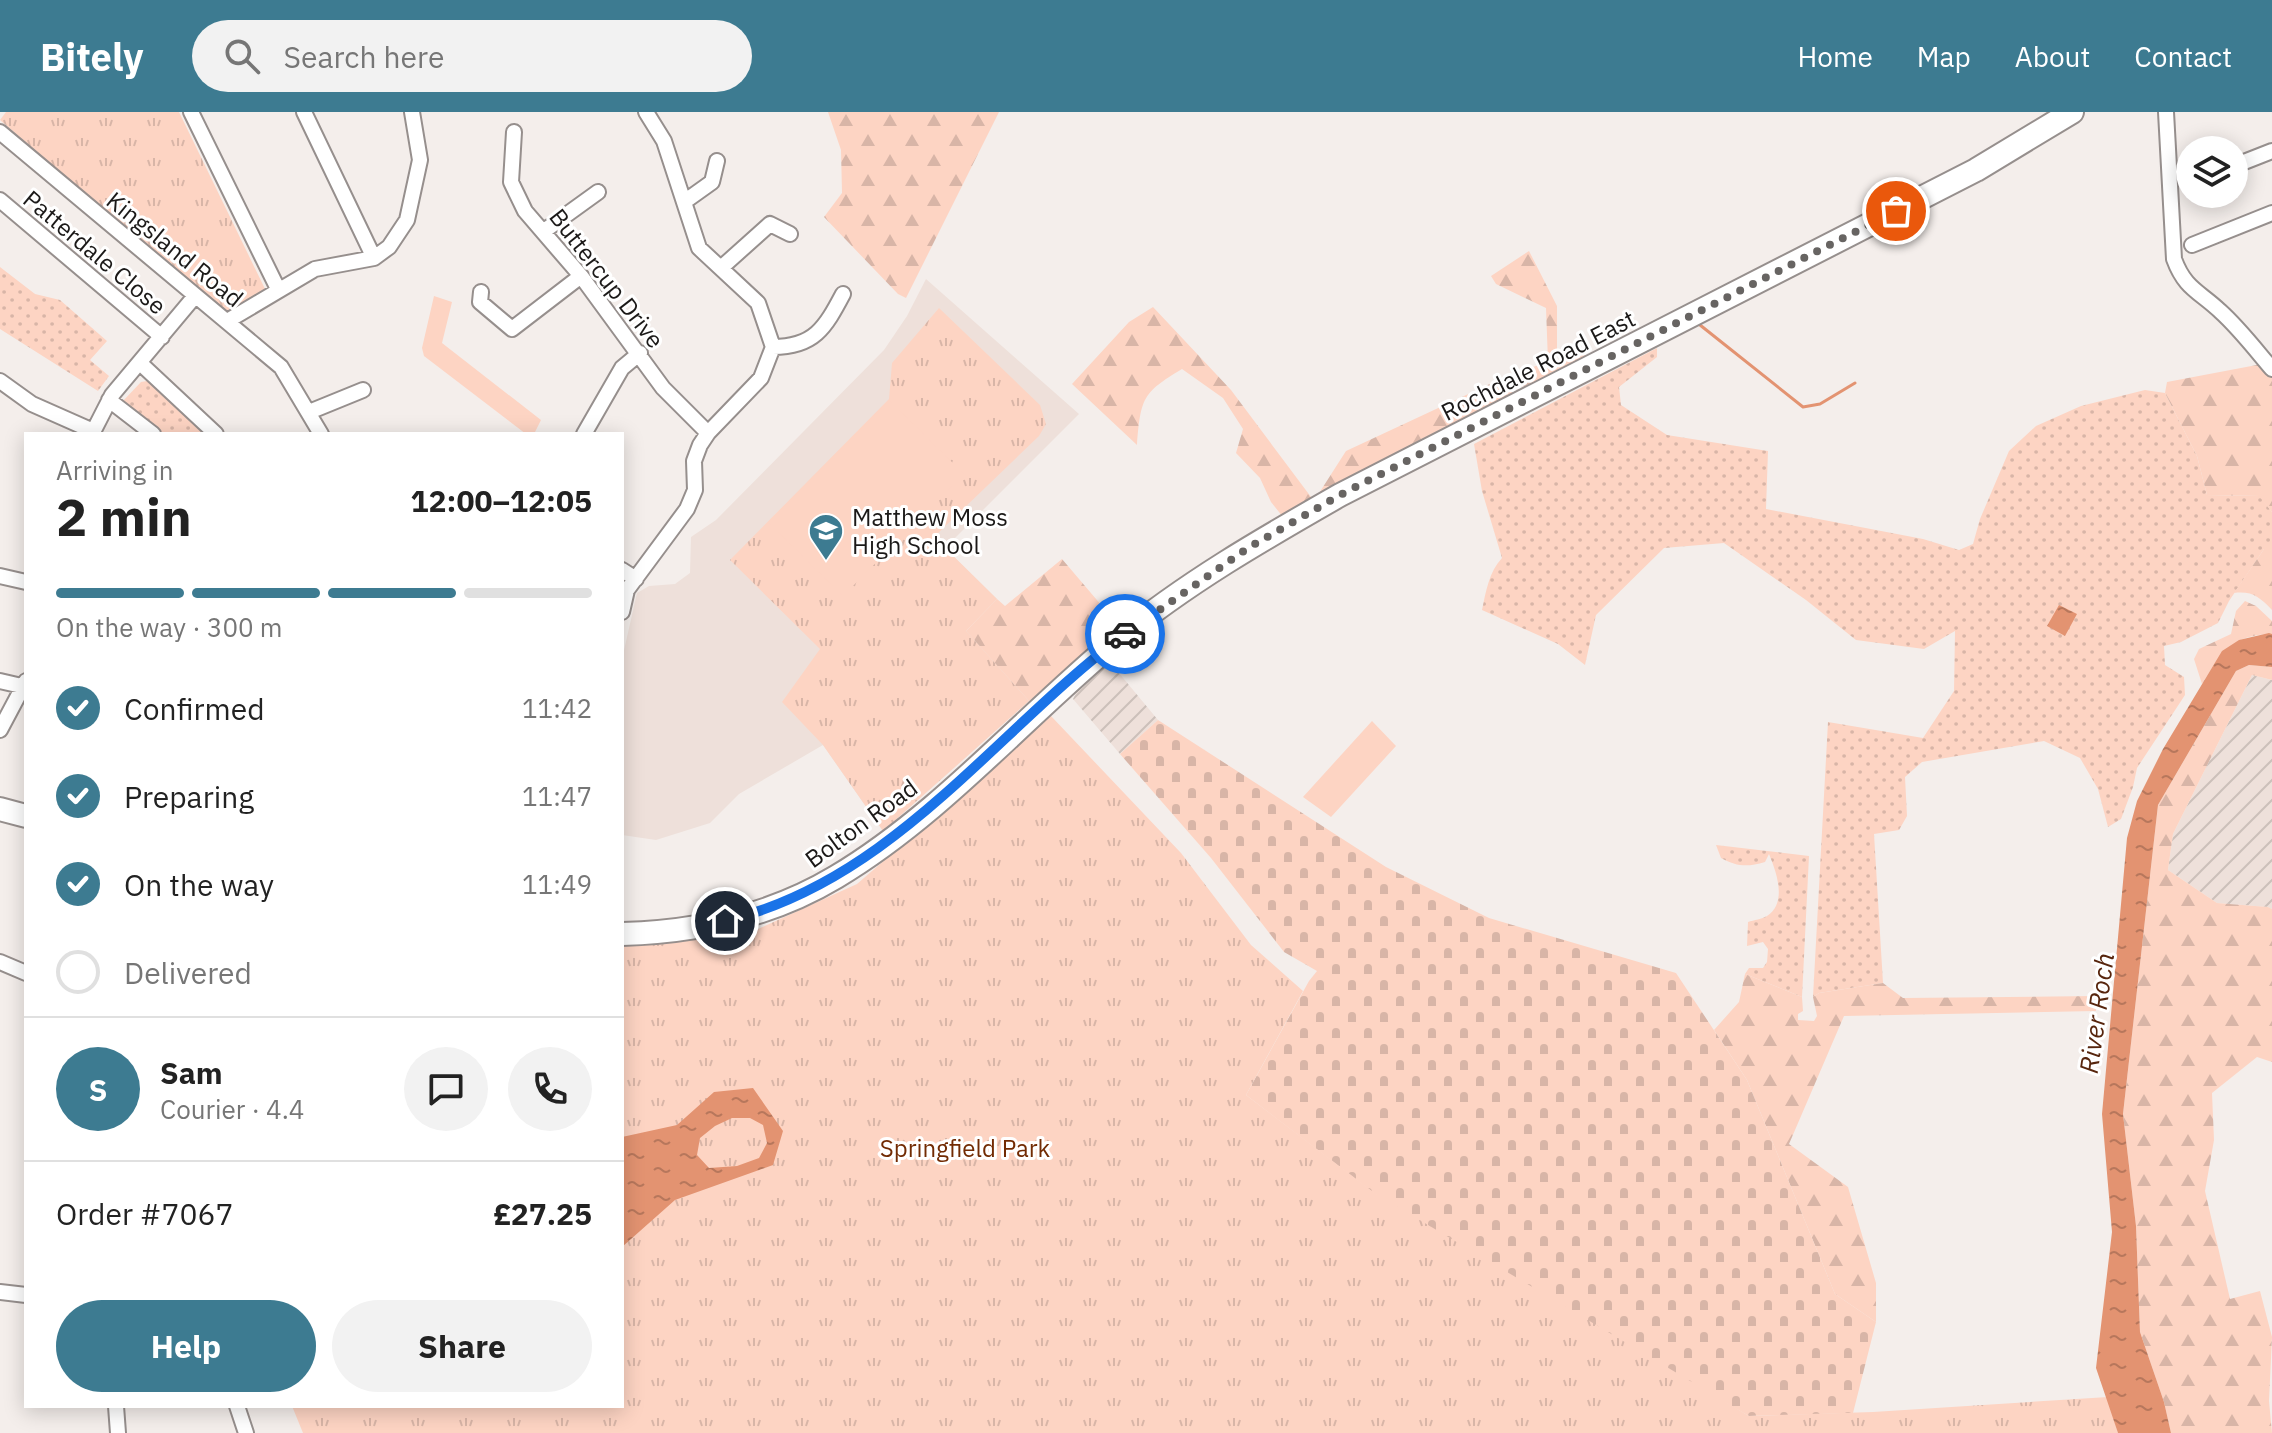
<!DOCTYPE html>
<html lang="en">
<head>
<meta charset="utf-8">
<style>
  :root { --surface:#fff; --page:#f2f2f2; --text:#222; --muted:#767676; --line:#e0e0e0; --accent:#3d7b91 }
  body { margin:0; font-family:"IBM Plex Sans",sans-serif; background:var(--page); color:var(--text); height:100vh; display:flex; flex-direction:column; font-size:30px; white-space:nowrap }
  * { box-sizing:border-box; margin:0 }
  p { font-size:26px; color:var(--muted) }
  .icon { flex:none; width:44px; height:44px; fill:none; stroke:currentColor; stroke-width:2; stroke-linecap:round; stroke-linejoin:round }
  .map { position:relative; flex:1; overflow:hidden }
  .drawer { position:absolute; left:24px; top:320px; width:600px; height:976px; display:flex; flex-direction:column; background:var(--surface); border-radius:0px; box-shadow:0 4px 20px #0003 }
  .drawer>* { flex:none }
  .tools { position:absolute; left:2176px; top:24px; display:grid; gap:16px }
  .tools a { display:grid; place-items:center; width:72px; height:72px; border-radius:50%; background:var(--surface); box-shadow:0 4px 20px #0003; font-size:40px }
  .pin { position:absolute; display:grid; place-items:center; width:68px; height:68px; color:#fff; margin:-34px; border:4px solid #fff; border-radius:50%; box-shadow:0 2px 8px #0007 }
  .courier { position:absolute; display:grid; place-items:center; width:80px; height:80px; margin:-40px; border:6px solid #1a73e8; border-radius:50%; background:#fff; color:#222; box-shadow:0 2px 10px #0007 }
  .summary em { font-style:normal; font-weight:700 }
  .summary div { display:flex; flex-direction:column-reverse }
  .summary { display:flex; align-items:center; justify-content:space-between; height:136px; padding:0 32px }
  h1 { font-size:52px; font-weight:700; line-height:60px }
  .bar { display:grid; grid-template-columns:repeat(4,1fr); gap:12px 8px; align-content:center; height:96px; padding:0 32px }
  .bar i { height:10px; border-radius:6px; background:var(--line) }
  .bar .selected { background:var(--accent) }
  .bar p { grid-column:span 4 }
  .line { display:flex; align-items:center; gap:20px; padding:0 32px; border-top:2px solid var(--line) }
  .line div { flex:1 }
  .round { display:grid; place-items:center; flex:none; width:84px; height:84px; border-radius:42px; background:var(--page) }
  ol { padding:0 32px; list-style:none }
  li { display:flex; align-items:center; gap:24px; height:88px }
  li p { margin-inline-start:auto }
  li .icon { padding:8px; border-radius:50%; background:var(--accent); color:#fff; stroke-width:4 }
  li:last-child { color:var(--muted) }
  li i { width:44px; height:44px; border:4px solid var(--line); border-radius:50% }
  .cta { display:flex; gap:16px; margin-top:auto; padding:16px 32px }
  .cta a { flex:1; height:92px; border-radius:48px; background:var(--accent); color:#fff; font-size:32px; font-weight:700; line-height:92px; text-align:center }
  .cta a+a { background:var(--page); color:var(--text) }
  header { display:flex; align-items:center; gap:48px; box-sizing:border-box; height:112px; padding:0 40px; background:var(--accent); color:#fff }
  header strong { font-size:38px }
  nav { display:flex; gap:44px; margin-inline-start:auto; font-size:28px }
  .search { width:560px; height:72px; background:var(--page); display:flex; align-items:center; gap:20px; box-sizing:border-box; padding:0 28px; border-radius:44px; color:var(--muted); font-size:30px }
  .map>svg:first-child { display:block }
  .built { fill:#eee0da }
  .industrial { fill:url(#industrial-furrows) }
  .grass { fill:url(#grass-dots) }
  .forest { fill:url(#forest-firs) }
  .cemetery { fill:url(#cemetery-stones) }
  .park { fill:url(#park-tufts) }
  .garden { fill:#fdd4c3 }
  .water { fill:url(#water-ripples); fill-rule:evenodd }
  .lines { fill:none; stroke-linecap:round; stroke-linejoin:round }
  .stream { stroke:#e39371; stroke-width:3 }
  .minor-casing { stroke:#968f8d; stroke-width:18 }
  .highway-casing { stroke:#968f8d; stroke-width:26 }
  .minor { stroke:#fff; stroke-width:14 }
  .highway { stroke:#fff; stroke-width:22 }
  .done { stroke:#676462; stroke-width:8; stroke-dasharray:0 14.4 }
  .route { stroke:#1a73e8; stroke-width:10 }
  .labels { text-anchor:middle; dominant-baseline:central; stroke-width:6; stroke-linejoin:round; paint-order:stroke }
  .street-label { font-size:24px; fill:#1b1918; stroke:#fff }
  .poi-label { font-size:24px; fill:#1b1918; stroke:#fff; text-anchor:start }
  .park-label { font-size:24px; fill:#722b03; stroke:#fff }
  .water-label { font-size:26px; font-style:italic; fill:#57250d; stroke:#fff }
</style>
</head>
<body>
<header>
<strong>Bitely</strong>
<div class="search"><svg class="icon" aria-label="search" viewBox="0 0 24 24"><circle cx="10" cy="10" r="6"/><path d="M15 15l6 6"/></svg>Search here</div>
<nav><a>Home</a><a>Map</a><a>About</a><a>Contact</a></nav>
</header>
<div class="map">
<svg width="2272" height="1321" viewBox="0 0 2272 1321">
  <defs>
    <pattern id="industrial-furrows" width="10" height="10" patternUnits="userSpaceOnUse" patternTransform="scale(2)"><rect width="10" height="10" fill="#eee0da"/><path d="M-1 1l2-2M0 10L10 0M9 11l2-2" fill="none" stroke="#ccc0ba"/></pattern>
    <pattern id="grass-dots" width="8" height="8" patternUnits="userSpaceOnUse" patternTransform="scale(2)"><rect width="8" height="8" fill="#fdd4c3"/><path d="M2 2h.1M6 6h.1" fill="none" stroke="#d8b5a7" stroke-width="1.8" stroke-linecap="round"/></pattern>
    <pattern id="forest-firs" width="22" height="20" patternUnits="userSpaceOnUse" patternTransform="scale(2)"><rect width="22" height="20" fill="#fdd4c3"/><path d="M5 1l3.5 6h-7zM16 11l3.5 6h-7z" fill="#d8b5a7"/></pattern>
    <pattern id="cemetery-stones" width="16" height="16" patternUnits="userSpaceOnUse" patternTransform="scale(2)"><rect width="16" height="16" fill="#fdd4c3"/><path d="M2 7V4a2 2 0 0 1 4 0v3zM10 15v-3a2 2 0 0 1 4 0v3z" fill="#d8b5a7"/></pattern>
    <pattern id="park-tufts" width="24" height="20" patternUnits="userSpaceOnUse" patternTransform="scale(2)"><rect width="24" height="20" fill="#fdd4c3"/><path d="M3 7l-1-3M5 7V3M7 7l1-3M15 17l-1-3M17 17v-4M19 17l1-3" fill="none" stroke="#d8b5a7"/></pattern>
    <pattern id="water-ripples" width="26" height="14" patternUnits="userSpaceOnUse" patternTransform="scale(2)"><rect width="26" height="14" fill="#e39371"/><path d="M2 4q2-2 4 0t4 0M15 11q2-2 4 0t4 0" fill="none" stroke="#b7775c"/></pattern>
  </defs>
  <rect width="100%" height="100%" fill="#f4eeeb"/>
  <path class="built" d="M926 167 1079 302 945 436 997 487 966 518 1029 589 883 719 823 633 739 682 710 711 656 728 622 723V547L637 481 649 474 675 472 690 461 691 425 716 408 884 238 907 204Z"/>
  <path class="industrial" d="M1109 549 1158 608 1120 642 1073 587 1080 573Z
    M2252 563 2272 568V797L2268 795 2217 791 2168 758 2173 722Z"/>
  <path class="grass" d="M0 155 35 182 60 188 107 229 90 248 109 264 98 279 0 217Z
    M1657 236V245L1619 275 1621 293 1667 323 1768 339 1766 397 1923 427 1959 438 1973 432 1980 407 2009 339 2036 314 2081 294 2145 278 2165 281 2197 344 2207 383 2260 384 2272 400V437H2264L2229 489 2218 511 2181 530 2164 534 2165 553 2184 565 2185 583 2137 656 2133 675 2121 707 2108 715 2098 677 2080 646 2044 629 1922 650 1905 665 1907 704 1899 718 1874 722 1883 871 1819 881 1813 885 1828 610 1923 626 1954 579 1955 519 1924 537 1856 528 1806 488 1724 431 1664 436 1596 503 1585 553 1558 532 1482 498C1486 479 1489 460 1502 446L1482 379 1474 332Z
    M147 269 207 322H161L123 293V289L141 270Z
    M1716 733 1809 744 1802 885 1745 862 1749 856H1763L1767 850 1768 837 1763 830 1747 834 1748 810C1754 808 1762 807 1767 804 1788 791 1776 759 1769 742L1765 750C1748 755 1737 755 1721 746Z"/>
  <path class="forest" d="M828 0H999L906 186 898 182 824 105 842 81 841 38Z
    M1529 139 1557 194V248L1585 243 1586 247 1530 276 1517 273 1512 279 1513 285 1283 405 1271 390 1260 366 1236 341 1243 317 1223 286 1182 257C1142 281 1141 286 1137 333L1072 272 1129 210 1153 195 1231 278 1314 389 1346 339 1509 263 1548 250 1546 196 1496 172 1491 164Z
    M2262 252 2272 265V400L2259 384 2207 383 2197 344 2165 281 2167 270Z
    M2264 437H2272V498C2259 485 2253 479 2234 481Z
    M1062 447 1119 514 1029 589 966 519 997 487 1005 494Z
    M2245 489 2256 494 2272 509V522C2231 523 2222 540 2202 572L2194 547 2199 537 2231 522 2236 499Z
    M2249 553 2272 555V568L2252 563 2173 722 2168 758 2217 791 2268 795 2272 797V950L2257 945 2212 981 2214 1028 2205 1079 2230 1187 2260 1179 2272 1225 2269 1289 2272 1321H2171L2164 1290 2140 1220 2136 1114 2123 1002 2158 693 2236 559Z
    M1745 862 1802 885 1803 899 1798 902V908L1814 909 1817 904 1813 885 1819 881 1883 871 1903 886 2096 884V899L1844 904 1789 1032 1848 1075 1876 1171V1210L1835 1182 1747 968 1714 918 1739 890Z"/>
  <path class="cemetery" d="M1158 608 1386 755 1489 806 1676 861 1747 968 1835 1182 1876 1210 1853 1301 1749 1304 1505 1167 1375 1082 1246 983 1309 869 1317 859 1284 840 1211 746 1120 642Z"/>
  <path class="park" d="M6 0H179L266 179 223 201 0 8Z
    M939 196 1040 293 1046 312 1039 324 934 425 997 487 966 519 1029 589 883 719 823 633 782 590 820 537 730 448 889 287 892 251Z
    M1051 604 1181 741 1251 833 1303 879 1246 983 1376 1082 1749 1304 1873 1300 2108 1285 2118 1321H303L292 1294H622V833L747 822 857 772Z"/>
  <path class="garden" d="M434 184 452 190 442 231 541 308 534 322H526L424 244 422 236Z
    M889 288 964 362 843 484 768 410Z
    M1372 609 1396 634 1331 705 1303 685Z"/>
  <path class="water" d="M2059 493 2077 502 2065 524 2047 514Z
    M2269 521 2272 522V555L2249 553 2236 559 2158 693 2123 1002 2136 1114 2140 1220 2164 1290 2171 1321H2118L2096 1256 2112 1120 2102 1002 2127 726 2137 689 2163 637 2222 539 2239 528Z
    M753 976 783 1019 773 1053 675 1088 622 1135V1025L677 1013 714 980ZM732 1006H750L763 1013 767 1031 759 1046 737 1054 709 1056 697 1043 700 1026 715 1014Z"/>
  <g class="lines">
    <path class="stream" d="M1700 213 1803 295 1820 292 1855 271"/>
    <defs>
      <path id="minor" d="M191 0 278 177
        M304 0 374 146
        M2166 0 2174 147C2185 177 2199 179 2220 199 2239 216 2255 237 2272 257
        M0 20 281 255 321 322
        M514 20 511 70 525 99 581 164 663 276 708 321
        M2244 50 2272 39
        M0 88 162 225
        M684 90 712 70 717 49
        M544 119 598 80
        M2192 133 2272 101
        M722 155 770 112 790 122
        M481 180 480 190 512 217 581 164
        M229 208 315 157 374 146 389 135 407 108 420 48 412 0
        M773 235C814 235 825 216 843 182
        M140 251 216 322
        M0 269 32 292 93 319
        M109 288 153 322
        M309 300 363 278
        M92 322 112 283 195 184
        M584 322 622 256 640 241
        M622 458 636 467
        M0 464 26 470
        M622 500 627 478 687 397 695 378 694 349 700 333 708 321 761 266 773 235 758 191 699 136 664 29 646 0
        M0 569 26 575
        M0 618 26 569
        M0 850 26 861
        M0 1180 26 1183
        M116 1294 118 1321
        M237 1294 246 1321"/>
      <path id="highway" d="M0 697 26 704
        M622 822C696 820 771 804 836 765 940 703 1024 605 1117 528 1186 471 1263 427 1340 383L1976 58 2072 0"/>
    </defs>
    <use href="#minor" class="minor-casing"/>
    <use href="#highway" class="highway-casing"/>
    <use href="#minor" class="minor"/>
    <use href="#highway" class="highway"/>
  </g>
  <g class="lines">
    <path class="done" d="M1125 522 1248 436 1340 383 1896 99"/>
    <path class="route" d="M725 809C893 769 994 620 1125 522"/>
  </g>
  <defs>
    <symbol id="school-pin" viewBox="-11 -11 22 30"><path d="M0 17L-7.5 6A9.5 9.5 0 1 1 7.5 6Z" fill="#3d7b91" stroke="#fff"/><path d="M0-5L7-2L0 1L-7-2ZM-4 1L0 2.5L4 1V4Q0 6-4 4Z" fill="#fff"/></symbol>
  </defs>
  <g fill-rule="evenodd">
    <use href="#school-pin" x="806" y="399" width="40" height="54"/>
  </g>
  <g class="labels">
    <g class="street-label">
      <text transform="translate(175 137) rotate(39)">Kingsland Road</text>
      <text transform="translate(95 140) rotate(40)">Patterdale Close</text>
      <text transform="translate(607 166) rotate(52)">Buttercup Drive</text>
      <text transform="translate(1538 253) rotate(-27)">Rochdale Road East</text>
      <text transform="translate(861 711) rotate(-36)">Bolton Road</text>
    </g>
    <g class="poi-label">
      <text x="852" y="405">Matthew Moss<tspan x="852" dy="28">High School</tspan></text>
    </g>
    <g class="park-label">
      <text x="965" y="1036">Springfield Park</text>
    </g>
    <g class="water-label">
      <text transform="translate(2096 901) rotate(-82)">River Roch</text>
    </g>
  </g>
</svg>
<div class="tools">
<a><svg class="icon" aria-label="layers" viewBox="0 0 24 24"><path d="M12 4l9 5-9 5-9-5zM3 14l9 5 9-5"/></svg></a>
</div>
<div class="pin" style="left:1896px;top:99px;background:#ea580c"><svg class="icon" aria-label="bag" viewBox="0 0 24 24"><path d="M5 8h14l-1 12H6zM9 8a3 3 0 0 1 6 0"/></svg></div>
<div class="pin" style="left:725px;top:809px;background:#1f2937"><svg class="icon" aria-label="home" viewBox="0 0 24 24"><path d="M3 11l9-7 9 7M6 9v11h12V9"/></svg></div>
<div class="courier" style="left:1125px;top:522px"><svg class="icon" aria-label="car" viewBox="0 0 24 24"><path d="M5 17H2v-5l4-1 3-4h7l3 4 3 1v5h-3M9 17h6M6 11h13"/><circle cx="7" cy="17" r="2"/><circle cx="17" cy="17" r="2"/></svg></div>
<section class="drawer">
<div class="summary"><div><h1>2 min</h1><p>Arriving in</p></div><em>12:00–12:05</em></div>
<div class="bar"><i class="selected"></i><i class="selected"></i><i class="selected"></i><i></i><p>On the way · 300 m</p></div>
<ol>
<li><svg class="icon" aria-label="check" viewBox="0 0 24 24"><path d="M5 12l5 5 9-10"/></svg>Confirmed<p>11:42</p></li>
<li><svg class="icon" aria-label="check" viewBox="0 0 24 24"><path d="M5 12l5 5 9-10"/></svg>Preparing<p>11:47</p></li>
<li><svg class="icon" aria-label="check" viewBox="0 0 24 24"><path d="M5 12l5 5 9-10"/></svg>On the way<p>11:49</p></li>
<li><i></i>Delivered</li>
</ol>
<div class="line" style="height:144px"><b class="round" style="background:var(--accent);color:#fff">S</b><div><b>Sam</b><p>Courier · 4.4</p></div><a class="round"><svg class="icon" aria-label="chat" viewBox="0 0 24 24"><path d="M4 5h16v11H9l-5 4z"/></svg></a><a class="round"><svg class="icon" aria-label="phone" viewBox="0 0 24 24"><path d="M5 4h4l2 5-3 2q2 4 5 5l2-3 5 2v4C11 20 4 13 5 4z"/></svg></a></div>
<div class="line" style="height:104px"><div>Order #7067</div><b>£27.25</b></div>
<div class="cta"><a>Help</a><a>Share</a></div>
</section>
</div>
</body>
</html>
